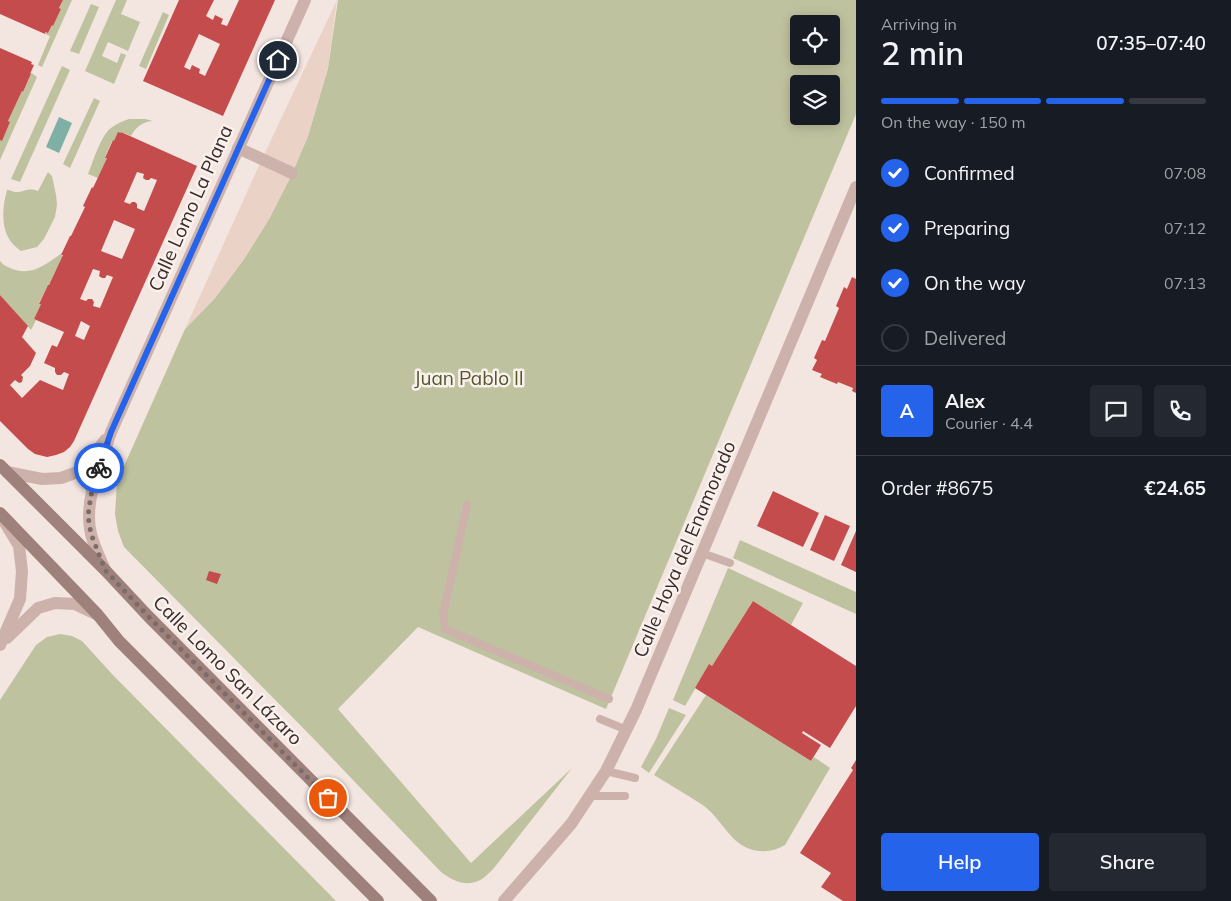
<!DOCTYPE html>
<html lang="en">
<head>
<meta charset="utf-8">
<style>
  :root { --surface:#171b24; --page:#242831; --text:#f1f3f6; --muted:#9ea1a6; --line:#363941; --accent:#2563eb }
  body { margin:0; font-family:Mulish,sans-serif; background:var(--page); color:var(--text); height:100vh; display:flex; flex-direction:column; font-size:19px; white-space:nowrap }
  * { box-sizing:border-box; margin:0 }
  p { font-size:16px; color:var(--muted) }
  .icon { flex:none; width:28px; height:28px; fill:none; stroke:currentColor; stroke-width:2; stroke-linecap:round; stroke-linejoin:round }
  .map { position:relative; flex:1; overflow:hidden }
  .panel { display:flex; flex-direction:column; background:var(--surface); width:375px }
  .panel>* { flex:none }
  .controls { position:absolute; left:790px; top:15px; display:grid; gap:10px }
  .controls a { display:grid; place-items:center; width:50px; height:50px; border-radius:5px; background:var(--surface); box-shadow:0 2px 12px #0003; font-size:25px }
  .pin { position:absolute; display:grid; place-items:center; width:42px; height:42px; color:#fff; margin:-21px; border:2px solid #fff; border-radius:50%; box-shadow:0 1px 5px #0007 }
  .courier { position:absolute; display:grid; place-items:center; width:50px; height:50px; margin:-25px; border:4px solid #2563eb; border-radius:50%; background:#fff; color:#222; box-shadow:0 1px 6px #0007 }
  .summary em { font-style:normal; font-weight:600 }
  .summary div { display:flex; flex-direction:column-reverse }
  .summary { display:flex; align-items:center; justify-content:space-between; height:85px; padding:0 25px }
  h1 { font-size:32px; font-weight:600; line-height:38px }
  .bar { display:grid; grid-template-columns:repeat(4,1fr); gap:8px 5px; align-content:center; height:60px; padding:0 25px }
  .bar i { height:6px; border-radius:4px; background:var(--line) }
  .bar .selected { background:var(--accent) }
  .bar p { grid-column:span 4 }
  .line { display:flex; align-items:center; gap:12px; padding:0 25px; border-top:1px solid var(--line) }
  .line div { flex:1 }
  .round { display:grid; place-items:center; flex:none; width:52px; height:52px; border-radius:5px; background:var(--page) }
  ol { padding:0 25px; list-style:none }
  li { display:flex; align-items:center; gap:15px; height:55px }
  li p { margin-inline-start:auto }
  li .icon { padding:5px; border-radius:50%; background:var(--accent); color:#fff; stroke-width:4 }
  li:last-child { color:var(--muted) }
  li i { width:28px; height:28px; border:2px solid var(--line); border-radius:50% }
  .cta { display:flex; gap:10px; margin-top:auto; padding:10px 25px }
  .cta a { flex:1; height:58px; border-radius:5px; background:var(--accent); color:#fff; font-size:20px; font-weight:600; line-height:58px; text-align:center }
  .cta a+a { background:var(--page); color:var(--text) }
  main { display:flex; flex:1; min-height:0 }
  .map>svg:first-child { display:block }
  .green { fill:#bfc29f; fill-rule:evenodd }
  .plaza { fill:#ebd2c7 }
  .water { fill:#7fb0a6 }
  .building { fill:#c54c4c; fill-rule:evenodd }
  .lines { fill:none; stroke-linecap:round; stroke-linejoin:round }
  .lane { stroke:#ccb2ab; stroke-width:8 }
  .street { stroke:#ccb2ab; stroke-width:12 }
  .secondary { stroke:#9f817c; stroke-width:12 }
  .done { stroke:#7a6c6a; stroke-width:5; stroke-dasharray:0 9 }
  .route { stroke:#2563eb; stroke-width:6 }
  .labels { text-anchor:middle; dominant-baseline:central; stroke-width:5; stroke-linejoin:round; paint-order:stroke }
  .street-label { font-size:19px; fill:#392b2a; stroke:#faf1ed }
  .park-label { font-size:19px; fill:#53582e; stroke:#faf1ed }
</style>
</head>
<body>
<main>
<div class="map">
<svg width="856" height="901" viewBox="0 0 856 901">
  <rect width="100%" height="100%" fill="#f3e5e0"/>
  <path class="green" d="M63 0H72L42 67 38 65 50 36 45 34V32L48 33 52 25H53L61 9 59 8Z
    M116 0H127L121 14 140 22 128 51 108 42 102 56 117 63 121 53 126 55 114 84 85 71Z
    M338 0H856V114L606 709 418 627 338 709 471 863 572 768 494 868C490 872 484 879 478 881 464 887 452 880 441 872L310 735 124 547 118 531 115 514 117 482 185 329 215 298 244 259 269 219 290 178 308 136 328 68ZM799 24H831V56H799ZM799 84H831V116H799Z
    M91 4 99 7 79 54 70 51Z
    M163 12 169 15 146 69 139 66Z
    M62 66 70 70 20 182 11 179Z
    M30 72 37 77 0 160V140H2L10 122 8 121 22 91 23 92 31 75 30 74Z
    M94 98 100 101 70 168 63 164Z
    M129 119H145L153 121C142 122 136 127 131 136L122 132 114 141H112L105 157 107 158 98 178 88 174C93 162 101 135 111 128 116 124 123 121 129 119Z
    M48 172 52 176 56 195 57 205 55 217 44 239 37 247 21 251C0 238 1 212 7 190 10 190 13 192 16 192 24 193 26 187 38 191Z
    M62 253 61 255 63 256 49 285H48L39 303 41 304 34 319 36 320 31 330 0 295V261C3 265 6 266 10 268 31 277 45 265 62 253Z
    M740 540 856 592V614L733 558Z
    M728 568 803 603 791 625 753 601 712 666 709 665 685 706 673 700Z
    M60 634 72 636 82 641 112 674 336 901H0V700L36 645 47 637Z
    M706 695 811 761 814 757 830 768 785 845C776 850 769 852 759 851 731 848 724 821 704 806 688 795 670 785 654 775Z
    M669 708 686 715 649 773 641 767 656 739Z"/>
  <path class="plaza" d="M337 0 328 68 308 136 290 178 269 219 244 259 215 298 185 329 262 159Z"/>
  <path class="water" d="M59 117 72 123 59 153 46 147Z"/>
  <path class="building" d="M0 0H63L59 8 61 9 53 26 52 25 48 33 45 32V34L0 14Z
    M179 0H214L206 16 213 20 215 15 223 19 221 24 227 26 239 0H275L223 116 143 81ZM199 34 220 44 205 76 199 73 200 69 192 65 190 70 184 67Z
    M0 48 32 62 31 64 34 65 30 74H31L23 92 22 91 8 121 10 122 2 141 0 140Z
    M118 132 121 133V132L197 166 74 441 70 447 64 452 56 455 47 457 35 454 28 449 0 421V295L28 326 22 337 36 353 30 366 21 375 23 377 22 382 19 383 15 380 10 385 22 398 40 380 63 390 69 374 64 372 61 375H57L55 372V368L44 363 52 345 57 347 64 332 34 319 41 304H39L48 285H49L63 255H61L70 236H71L85 207 83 206 92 187 93 188 107 158H105L113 140 114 141ZM137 172 144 174 143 178 146 180H149L151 178 157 180 144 211 137 208V204L135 202H132L130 204 124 202ZM114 220 135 229 122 259 101 251ZM93 269 100 271 99 276 102 278H105L107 275 113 277 100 308 93 306 94 302 92 299H88L86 301 80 299ZM81 321 90 326 84 340 75 336Z
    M852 277 856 279V393L852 391 853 388 838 382 837 384 820 377 822 374 812 370 817 360 814 358 822 340 825 341 839 308 836 306 844 287 847 289Z
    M773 491 819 513 803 547 757 526Z
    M825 515 850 526 834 561 810 550Z
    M856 531V572L841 565Z
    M209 571 221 574 217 584 206 580Z
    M753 601 856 666V706L830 748 803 731 802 733 821 745 811 761 695 688 709 664 712 666Z
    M856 760V901H843L821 887 831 873 800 853 853 770 851 768Z"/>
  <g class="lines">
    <path class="lane" d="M467 505 443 615 445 629 609 699
      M702 553 730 563
      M600 719 627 730
      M606 771 635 778
      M589 796H625"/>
    <path class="street" d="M238 148 292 173
      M7 472 42 479 61 478 83 470 105 440
      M105 570C100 558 94 546 91 534 83 501 101 463 111 432L305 0
      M7 638 38 608 55 603 75 604 96 614
      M0 645 20 599 22 571 19 546 4 521
      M504 901 571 824 606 771 636 710 856 187"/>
    <path class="secondary" d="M0 465 105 570 148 616 431 901
      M0 513 98 615 119 641 378 901"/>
  </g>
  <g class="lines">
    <path class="done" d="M99 468 91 495 88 516 91 534 105 570 148 616 328 798"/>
    <path class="route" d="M99 468 111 432 278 60"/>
  </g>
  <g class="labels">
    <g class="street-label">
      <text transform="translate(190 208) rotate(-66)">Calle Lomo La Plana</text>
      <text transform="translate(684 549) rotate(-67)">Calle Hoya del Enamorado</text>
      <text transform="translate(228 670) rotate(45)">Calle Lomo San Lázaro</text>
    </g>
    <g class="park-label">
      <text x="469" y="378">Juan Pablo II</text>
    </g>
  </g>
</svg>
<div class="controls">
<a><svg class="icon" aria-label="locate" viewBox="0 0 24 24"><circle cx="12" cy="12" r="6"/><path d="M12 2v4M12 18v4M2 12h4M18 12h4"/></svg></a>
<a><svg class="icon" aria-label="layers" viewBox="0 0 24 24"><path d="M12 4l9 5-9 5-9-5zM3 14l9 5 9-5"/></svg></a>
</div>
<div class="pin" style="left:328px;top:798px;background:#ea580c"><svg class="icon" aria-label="bag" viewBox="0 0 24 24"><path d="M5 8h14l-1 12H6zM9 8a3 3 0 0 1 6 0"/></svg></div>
<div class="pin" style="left:278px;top:60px;background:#1f2937"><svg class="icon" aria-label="home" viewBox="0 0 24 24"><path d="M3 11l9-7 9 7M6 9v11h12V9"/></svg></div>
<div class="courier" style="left:99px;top:468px"><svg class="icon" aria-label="bike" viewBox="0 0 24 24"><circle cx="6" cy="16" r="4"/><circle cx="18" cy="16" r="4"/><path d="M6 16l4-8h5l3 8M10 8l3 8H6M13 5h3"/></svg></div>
</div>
<section class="panel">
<div class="summary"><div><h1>2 min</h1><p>Arriving in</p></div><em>07:35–07:40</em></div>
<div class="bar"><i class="selected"></i><i class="selected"></i><i class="selected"></i><i></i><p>On the way · 150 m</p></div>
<ol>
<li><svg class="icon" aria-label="check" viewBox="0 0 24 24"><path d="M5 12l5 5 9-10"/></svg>Confirmed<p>07:08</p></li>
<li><svg class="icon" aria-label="check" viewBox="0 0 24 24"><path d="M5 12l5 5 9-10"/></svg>Preparing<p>07:12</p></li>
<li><svg class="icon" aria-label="check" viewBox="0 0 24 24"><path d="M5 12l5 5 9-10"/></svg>On the way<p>07:13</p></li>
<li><i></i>Delivered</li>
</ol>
<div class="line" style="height:90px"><b class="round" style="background:var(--accent);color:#fff">A</b><div><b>Alex</b><p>Courier · 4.4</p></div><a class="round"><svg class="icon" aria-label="chat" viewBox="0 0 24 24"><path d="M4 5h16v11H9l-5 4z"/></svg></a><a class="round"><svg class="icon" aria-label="phone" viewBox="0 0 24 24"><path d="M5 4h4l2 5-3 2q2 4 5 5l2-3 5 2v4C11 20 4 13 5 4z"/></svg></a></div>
<div class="line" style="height:65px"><div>Order #8675</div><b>€24.65</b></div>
<div class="cta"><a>Help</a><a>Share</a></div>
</section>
</main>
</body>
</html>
